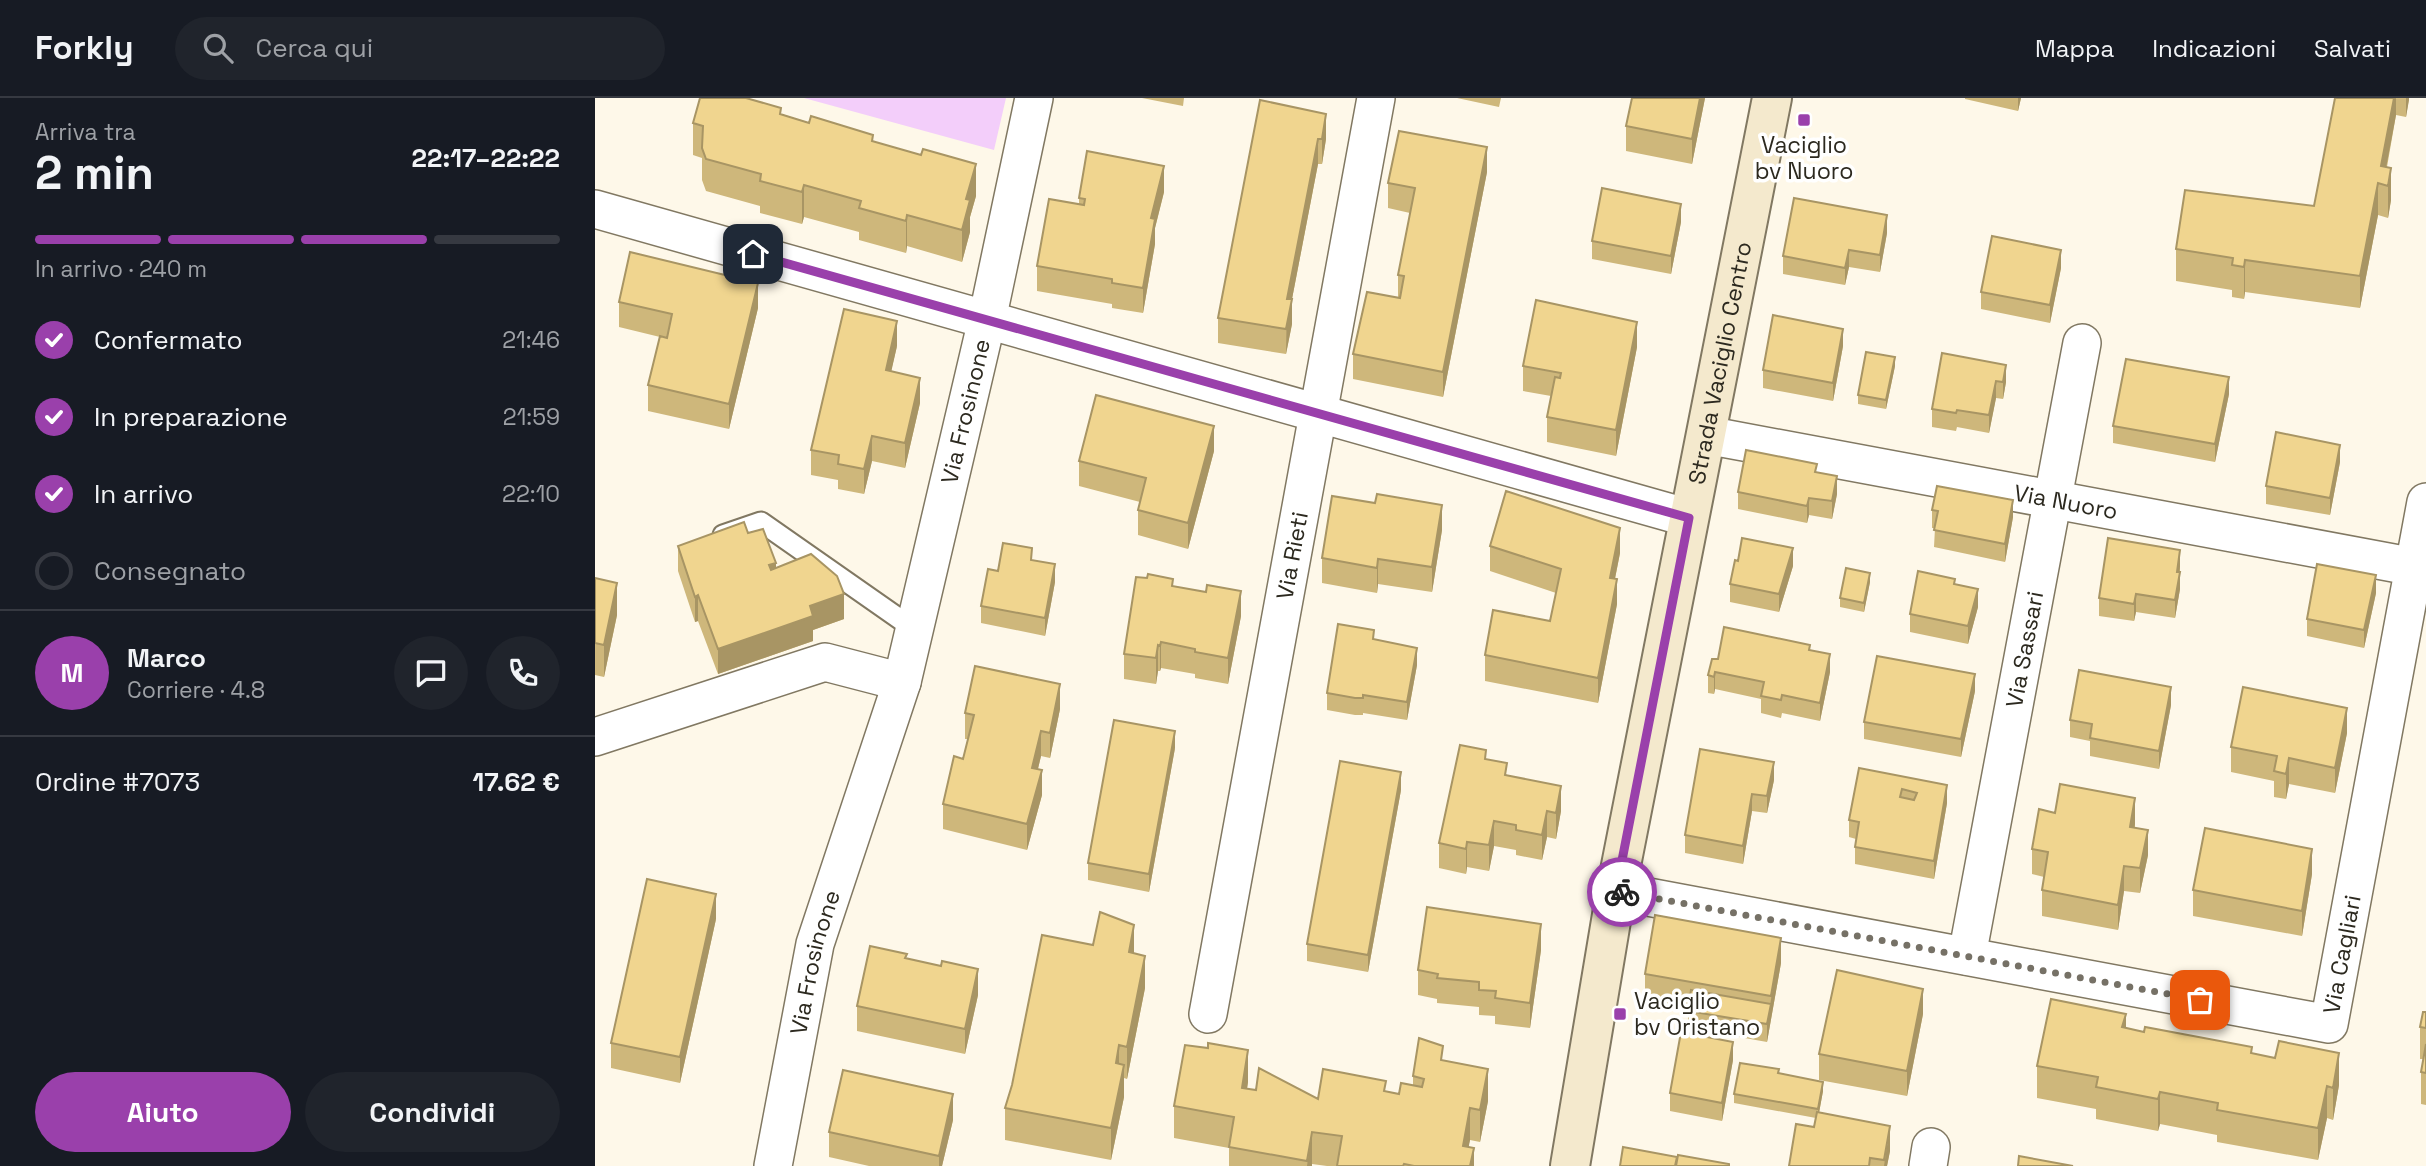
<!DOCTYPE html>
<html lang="it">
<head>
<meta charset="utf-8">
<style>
  :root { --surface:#171b24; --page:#20242c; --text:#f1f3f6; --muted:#9ea1a6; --line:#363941; --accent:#9a40ab }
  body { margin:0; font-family:"Space Grotesk",sans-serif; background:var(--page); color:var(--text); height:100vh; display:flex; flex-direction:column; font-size:26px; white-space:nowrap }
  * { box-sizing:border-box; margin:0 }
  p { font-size:23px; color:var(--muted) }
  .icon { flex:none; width:38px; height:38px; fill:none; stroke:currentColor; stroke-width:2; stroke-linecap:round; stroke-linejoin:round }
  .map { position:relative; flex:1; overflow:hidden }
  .details { display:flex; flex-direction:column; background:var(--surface); width:595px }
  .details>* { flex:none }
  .pin { position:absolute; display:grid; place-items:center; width:60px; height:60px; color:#fff; margin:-30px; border-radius:14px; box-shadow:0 4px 10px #0006 }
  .courier { position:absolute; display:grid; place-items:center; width:70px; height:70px; margin:-35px; border:5px solid #9a40ab; border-radius:50%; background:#fff; color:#222; box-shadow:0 2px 9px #0007 }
  .summary em { font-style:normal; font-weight:700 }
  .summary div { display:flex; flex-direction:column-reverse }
  .summary { display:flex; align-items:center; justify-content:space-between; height:119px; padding:0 35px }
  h1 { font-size:46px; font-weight:700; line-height:52px }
  .bar { display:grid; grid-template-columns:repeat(4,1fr); gap:10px 7px; align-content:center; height:84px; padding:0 35px }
  .bar i { height:9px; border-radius:5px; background:var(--line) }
  .bar .selected { background:var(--accent) }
  .bar p { grid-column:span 4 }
  .line { display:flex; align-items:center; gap:18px; padding:0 35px; border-top:2px solid var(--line) }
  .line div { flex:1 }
  .round { display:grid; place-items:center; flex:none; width:74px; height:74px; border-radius:37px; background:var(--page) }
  ol { padding:0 35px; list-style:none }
  li { display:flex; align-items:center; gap:21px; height:77px }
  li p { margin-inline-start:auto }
  li .icon { padding:7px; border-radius:50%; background:var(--accent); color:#fff; stroke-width:4 }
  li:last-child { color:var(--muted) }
  li i { width:38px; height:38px; border:4px solid var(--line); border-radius:50% }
  .button { display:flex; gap:14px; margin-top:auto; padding:14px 35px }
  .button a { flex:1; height:80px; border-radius:42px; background:var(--accent); color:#fff; font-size:28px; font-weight:700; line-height:80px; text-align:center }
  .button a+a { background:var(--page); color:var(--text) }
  header { display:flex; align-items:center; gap:42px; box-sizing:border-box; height:98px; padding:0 35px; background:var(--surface); border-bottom:2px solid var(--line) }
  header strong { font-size:33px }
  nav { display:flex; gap:38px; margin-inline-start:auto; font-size:24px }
  .search { width:490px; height:63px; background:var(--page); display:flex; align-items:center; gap:18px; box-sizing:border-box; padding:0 24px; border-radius:38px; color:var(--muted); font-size:26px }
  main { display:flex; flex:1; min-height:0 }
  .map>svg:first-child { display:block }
  .green { fill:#f3cefa }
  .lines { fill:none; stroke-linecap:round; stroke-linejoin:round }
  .lane-casing { stroke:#817862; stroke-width:23 }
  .street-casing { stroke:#817862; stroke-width:40 }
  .secondary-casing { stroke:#817862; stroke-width:42 }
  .lane { stroke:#fff; stroke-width:19 }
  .street { stroke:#fff; stroke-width:37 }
  .secondary { stroke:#f4e9cd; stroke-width:38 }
  .wall { fill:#ceb77b }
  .shaded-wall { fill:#a89564 }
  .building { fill:#f0d58f; stroke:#a89564; stroke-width:2; fill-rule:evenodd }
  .done { stroke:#767166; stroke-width:7; stroke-dasharray:0 12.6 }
  .route { stroke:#9a40ab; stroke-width:9 }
  .poi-dot { fill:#9a40ab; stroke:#fff; stroke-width:2.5 }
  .labels { text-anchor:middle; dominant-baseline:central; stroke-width:7; stroke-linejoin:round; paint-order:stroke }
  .poi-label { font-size:23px; fill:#2c291f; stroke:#fff }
  .street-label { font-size:23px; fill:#2c291f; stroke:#fff }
</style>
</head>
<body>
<header>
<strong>Forkly</strong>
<div class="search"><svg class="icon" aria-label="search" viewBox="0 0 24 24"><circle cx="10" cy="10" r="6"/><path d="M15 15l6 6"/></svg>Cerca qui</div>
<nav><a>Mappa</a><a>Indicazioni</a><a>Salvati</a></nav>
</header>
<main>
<section class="details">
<div class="summary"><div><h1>2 min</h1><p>Arriva tra</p></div><em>22:17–22:22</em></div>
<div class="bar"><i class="selected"></i><i class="selected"></i><i class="selected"></i><i></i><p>In arrivo · 240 m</p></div>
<ol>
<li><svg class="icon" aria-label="check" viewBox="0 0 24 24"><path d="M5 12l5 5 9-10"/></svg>Confermato<p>21:46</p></li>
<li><svg class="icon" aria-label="check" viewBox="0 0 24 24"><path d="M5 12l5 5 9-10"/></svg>In preparazione<p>21:59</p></li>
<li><svg class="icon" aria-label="check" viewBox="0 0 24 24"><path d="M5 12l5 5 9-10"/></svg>In arrivo<p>22:10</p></li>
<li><i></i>Consegnato</li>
</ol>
<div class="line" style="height:126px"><b class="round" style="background:var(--accent);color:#fff">M</b><div><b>Marco</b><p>Corriere · 4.8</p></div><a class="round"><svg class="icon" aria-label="chat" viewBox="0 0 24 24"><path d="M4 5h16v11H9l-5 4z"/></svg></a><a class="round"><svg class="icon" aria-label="phone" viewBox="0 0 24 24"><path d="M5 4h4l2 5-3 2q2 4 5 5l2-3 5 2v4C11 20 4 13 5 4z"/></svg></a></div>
<div class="line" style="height:91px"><div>Ordine #7073</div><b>17.62 €</b></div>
<div class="button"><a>Aiuto</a><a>Condividi</a></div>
</section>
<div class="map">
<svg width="1831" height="1068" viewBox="0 0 1831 1068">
  <rect width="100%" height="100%" fill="#fef8e9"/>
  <path class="green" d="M209 0H411L399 52Z"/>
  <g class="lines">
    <defs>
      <path id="lane" d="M128 437 166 424 319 531"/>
      <g id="street">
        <path d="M0 111 1094 420"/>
        <path id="s1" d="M1111 337 1831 471"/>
        <path d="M0 639 230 564 307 584"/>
        <path id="s2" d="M1021 793 1734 926 1831 404"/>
        <path id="s3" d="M1372 858 1487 245"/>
        <path id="s4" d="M613 916 781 0"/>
        <path id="s5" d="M178 1068 220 846 307 584 392 222 439 0"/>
        <path d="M1333 1068 1336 1049"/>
      </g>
      <g id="secondary">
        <path id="s6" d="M975 1068 1021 793 1177 0"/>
      </g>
    </defs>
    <use href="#lane" class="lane-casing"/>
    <use href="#street" class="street-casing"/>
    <use href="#secondary" class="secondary-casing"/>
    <use href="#lane" class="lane"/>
    <use href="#street" class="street"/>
    <use href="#secondary" class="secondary"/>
  </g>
  <path class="wall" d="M547 0H589L588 8Z
    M862 0H906L904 9Z
    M1110 0 1097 66 1031 53V28Z
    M1370 0H1426L1423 13 1370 1Z
    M1740 0H1814L1811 19 1801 17 1792 69 1796 102 1793 120 1783 117 1765 210 1650 194 1649 201 1637 199V192L1581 183V151L1719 108Z
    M665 2 731 41 727 66H723L697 201V226L691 256 623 245V220Z
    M186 16 278 44 381 98 375 119V134L367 164 312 148 311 155 264 142V134L209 119 207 126 165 115V108L111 93 107 82V60L98 57V25Z
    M892 74 848 299 758 281V256L803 200V177L815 115 793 110V85Z
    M569 94 560 130V146L548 215 517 210V206L442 193V168L484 106V100Z
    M1086 124 1076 176 997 161V143Z
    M1292 135 1285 174 1254 169 1250 187 1188 176V158Z
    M1466 170 1455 225 1386 211V194Z
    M24 204 163 210 134 331 53 313V287L65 239 24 229Z
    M302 248 296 273 325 305 310 370 277 363 269 396 243 391V382L216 377V352Z
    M1248 248 1238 303 1168 290V272Z
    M1042 249 1021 358 952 344V319L956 298 928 293V268Z
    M1347 255 1411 284 1408 301 1401 300 1394 335 1362 329 1361 333 1337 329V311Z
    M1300 268 1291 311 1263 306V297Z
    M1634 296 1620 364 1518 345V328Z
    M619 353 593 451 543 437V412L545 404 484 388V363Z
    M1745 364 1735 417 1671 406V388Z
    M1222 374 1242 396 1237 421 1214 417 1212 425 1143 411V394Z
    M1337 412 1418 419 1410 464 1339 449 1340 430H1337Z
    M847 432 837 494 783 486 782 495 727 485V460Z
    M153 435 181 470 249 521 218 532V543L123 576 103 523 100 524 83 473V448Z
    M895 448 1025 455 1020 481 1022 506 1003 605 890 583V557L955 523 961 495 895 473Z
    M437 462 460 484 450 538 386 525V508L403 473Z
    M1143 463 1198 468 1184 514 1135 504V486Z
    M1585 469V491L1580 520 1541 514 1539 523 1504 518V500Z
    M0 480 22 517 9 579 0 577Z
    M1275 484 1269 514 1245 509V500Z
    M1360 486 1383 509 1373 546 1315 534V516Z
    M578 488 646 518 633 586 600 580V576L566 570 565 573H563L561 586 529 581V556Z
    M1781 495 1769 550 1712 538V521Z
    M779 541 822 567 812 622 768 615V617H760L732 612V595Z
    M1215 552 1235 574 1225 623 1187 615 1186 620 1166 615V601L1120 591 1119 596 1113 595V577L1123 561Z
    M1380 593 1366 659 1269 641V624Z
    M1576 607 1564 671 1495 658V643L1475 639V622Z
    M465 611 455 660 446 658 443 671 447 697 432 752 348 731V706L368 661 373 641H370V615Z
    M1752 635 1740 695 1694 686 1691 701 1679 699V683L1636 674V649Z
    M580 650 554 794 493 782V765Z
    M891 661 912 677 966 713 961 741 952 739 947 762 921 757V752L899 748 894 773 872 769 871 776 844 770V745Z
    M1264 670 1352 705 1339 781 1260 766V749L1261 741 1254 739V722Z
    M1179 682 1172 715 1157 713 1148 766 1090 755V737Z
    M806 692 773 874 712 863V846Z
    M1460 715 1540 726V730L1553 757 1545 795 1529 793 1523 832 1447 818V792L1449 779 1437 776V751Z
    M1717 776 1707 838 1598 818V792Z
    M121 821 85 985 16 970V945Z
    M946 852 935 930 900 926V918L884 917V909L842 905V901L823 897V872Z
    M539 855 550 890 532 981 529 980V999L516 1062 410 1042V1010Z
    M312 860 383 897 370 956 262 933V908Z
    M1186 865 1172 944 1093 930V909L1050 901V876Z
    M1831 914V1007L1826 1006V974L1828 961H1825V929Z
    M1328 916 1312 998 1224 982V956Z
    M1531 930 1657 955 1744 987 1738 1022 1732 1020 1723 1062 1622 1044V1037L1565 1026 1563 1033 1501 1021V1011L1442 1000V968Z
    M613 950 653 984 652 991 723 1001 791 994 804 996 818 988V978L848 962 893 1003 885 1044 875 1042 873 1049 879 1068H732L717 1066V1068H634V1050L579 1040V1008Z
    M1138 962 1127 1023 1075 1013V995Z
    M1184 975 1228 993 1224 1015 1295 1053 1292 1068H1194L1219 1029 1221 1020 1139 1005V996Z
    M358 1022 347 1068H274L234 1059V1034Z"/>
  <path class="shaded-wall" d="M1105 0H1110L1097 66V41Z
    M1423 0H1426L1423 13Z
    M1799 0H1801V17L1788 86 1786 68Z
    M1811 0H1814V2L1811 19Z
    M731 16V41L727 66V41Z
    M723 41V66L697 201V226L691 256 692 201Z
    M892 49V74L848 299V274Z
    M381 66V98L375 119V134L367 164V132L371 101Z
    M569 68V94L560 130V146L548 215V190L556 120Z
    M1796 70V102L1793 120V88Z
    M1783 85V117L1765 210V178Z
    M209 87V119L207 126V94Z
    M1086 106V124L1076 176V158Z
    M312 117V148L311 155V123Z
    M1292 117V135L1285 174V157Z
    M1254 152V169L1250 187V170Z
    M1466 152V170L1455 225V207Z
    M1650 162V194L1649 201V169Z
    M163 185V210L134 331V306Z
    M302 223V248L291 297V272Z
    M1042 224V249L1021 358V332Z
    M1248 231V248L1238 303V285Z
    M1300 259V268L1291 311V302Z
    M1411 267V284L1408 301V284Z
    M1634 279V296L1620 364V346Z
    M325 280V305L310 370V345Z
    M1401 283V300L1394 335V317Z
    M619 328V353L593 451V425Z
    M277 338V363L269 396V371Z
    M1745 347V364L1735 417V400Z
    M1242 378V396L1237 421V403Z
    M1214 400V417L1212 425V408Z
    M1418 402V419L1410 464V446Z
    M847 407V432L837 494V469Z
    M1025 430V455L1015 505V480Z
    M1198 450V468L1184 514V496Z
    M1585 452V469L1582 491V474Z
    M783 461V486L782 495V470Z
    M181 465V490L174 467Z
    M460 466V484L450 538V520Z
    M1585 474V491L1580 520V502Z
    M1275 475V484L1269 514V505Z
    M1781 477V495L1769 550V532Z
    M1022 481V506L1003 605V580Z
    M22 485V517L9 579V547Z
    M1383 491V509L1373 546V528Z
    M646 493V518L633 586V560Z
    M249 496V521L218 532V543L123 576V551L215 508Z
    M1541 496V514L1539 523V506Z
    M103 497V523L100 524V499Z
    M566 544V570L565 573V548Z
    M563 547V573L561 586V560Z
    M822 550V567L812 622V604Z
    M1235 556V574L1225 623V605Z
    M1120 574V591L1119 596V579Z
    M1380 576V593L1366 659V641Z
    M465 586V611L455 660V635Z
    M1576 589V607L1564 671V653Z
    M1752 610V635L1740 695V670Z
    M446 633V658L437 695V670Z
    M580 633V650L554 794V776Z
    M1694 660V686L1691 701V676Z
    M1179 664V682L1172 715V698Z
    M447 672V697L432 752V726Z
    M806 674V692L773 874V857Z
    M1352 687V705L1339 781V763Z
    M966 688V713L961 741V715Z
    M1157 696V713L1148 766V748Z
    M1540 700V726L1535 754V729Z
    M952 713V739L947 762V737Z
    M899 723V748L894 773V747Z
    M1553 732V757L1545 795V770Z
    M872 744V769L871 776V751Z
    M1717 751V776L1707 838V813Z
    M1529 768V793L1523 832V807Z
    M121 796V821L85 985V959Z
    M946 826V852L935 930V905Z
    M539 827V859L534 854Z
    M1186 840V865L1172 944V926Z
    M550 858V890L532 981V949Z
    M383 871V897L370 956V931Z
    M1328 891V916L1312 998V973Z
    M1531 916V948L1527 929Z
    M1138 944V962L1127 1023V1005Z
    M524 947V979L521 965Z
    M653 952V984L647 1022V990Z
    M1744 955V987L1738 1022V990Z
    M529 967V999L516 1062V1030Z
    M893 971V1003L885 1044V1012Z
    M1228 984V993L1223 1020V1011Z
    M1732 988V1020L1723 1062V1030Z
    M1565 994V1026L1563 1033V1001Z
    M358 996V1022L347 1068H344V1058Z
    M875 1010V1042L870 1068 868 1048Z
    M1295 1028V1053L1292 1068H1289Z
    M717 1034V1068H712Z
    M879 1050V1068H875Z"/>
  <path class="building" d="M105 0H151L186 10 185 16 214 25 216 18 278 37 277 43 326 57 328 51 381 66 371 101 375 102 367 132 312 117 311 123 264 110 266 103 209 87 207 94 165 83 166 76 111 61 107 50 108 28 98 25Z
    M1037 0H1105L1097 41 1031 28Z
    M1740 0H1799L1786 68 1796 70 1793 88 1783 85 1765 178 1650 162 1649 169 1637 167 1638 160 1581 151 1590 92 1719 108Z
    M665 2 731 16 727 41H723L692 201H697L691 231 623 220Z
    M804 33 892 49 848 274 758 256 772 194 805 200 809 178 803 177 820 90 793 85Z
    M492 53 569 68 556 120 560 121 548 190 517 185V181L442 168 454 101 489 107 490 101 484 100Z
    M1007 90 1086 106 1076 158 997 143Z
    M1199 100 1292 117 1285 157 1254 152 1250 170 1188 158Z
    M1397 138 1466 152 1455 207 1386 194Z
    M35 154 163 185 134 306 53 287 65 238 72 240 77 216 24 204Z
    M941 202 1042 224 1021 332 952 319 960 279 965 280 966 275 928 268Z
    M249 211 302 223 291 272 325 280 310 345 277 338 269 371 243 366 244 357 216 352Z
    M1178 217 1248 231 1238 285 1168 272Z
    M1271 254 1300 259 1291 302 1263 297Z
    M1347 255 1411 267 1408 284 1401 283 1394 317 1362 312 1361 315 1337 311Z
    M1531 261 1634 279 1620 346 1518 328Z
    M501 297 619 328 593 425 543 412 551 380 484 363Z
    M1681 334 1745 347 1735 400 1671 388Z
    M1151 352 1222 366 1220 374 1242 378 1237 403 1214 400 1212 408 1143 394Z
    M1342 388 1418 402 1410 446 1339 432 1343 413 1337 412Z
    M911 393 1025 430 1015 480 1022 481 1003 580 890 557 898 512 955 523 966 471 895 448Z
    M782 396 847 407 837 469 783 461 782 470 727 460 737 398 780 405Z
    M149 424 153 435 168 431 181 465 174 467 176 472 216 456 242 478 249 496 215 508 218 518 123 551 103 497 100 499 83 448Z
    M1147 440 1198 450 1184 496 1135 486 1140 462 1143 463Z
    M1513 440 1585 452 1582 474H1585L1580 502 1541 496 1539 506 1504 500Z
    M408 445 437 450 436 462 460 466 450 520 386 508 393 471 403 473Z
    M1722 466 1781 477 1769 532 1712 521Z
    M1251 470 1275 475 1269 505 1245 500Z
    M1323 473 1360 481 1359 486 1383 491 1373 528 1315 516Z
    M553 476 578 481 577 488 611 494 612 487 646 493 633 560 600 554V551L566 544 565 548 563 547 561 560 529 556 541 479 552 480Z
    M0 480 22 485 9 547 0 545Z
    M743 526 779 532 778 541 822 550 812 604 768 597V600H760L732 595Z
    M1129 529 1215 547 1214 552 1235 556 1225 605 1187 597 1186 602 1166 598 1169 584 1120 574 1119 579 1113 577 1117 561H1123Z
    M1282 558 1380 576 1366 641 1269 624Z
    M380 568 465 586 455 635 446 633 437 670 447 672 432 726 348 706 359 658 368 661 379 617 370 615Z
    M1484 572 1576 589 1564 653 1495 640 1497 626 1475 622Z
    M1648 589 1752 610 1740 670 1694 660 1691 676 1679 673 1682 658 1636 649Z
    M519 622 580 633 554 776 493 765Z
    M865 647 891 652 890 661 912 665 910 677 966 688 961 715 952 713 947 737 921 732V727L899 723 894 747 872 744 871 751 844 745Z
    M1105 651 1179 664 1172 698 1157 696 1148 748 1090 737Z
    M745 663 806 674 773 857 712 846Z
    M1264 670 1352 687 1339 763 1260 749 1264 724 1254 722ZM1307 691 1322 695 1319 702 1305 699Z
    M1465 686 1540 700 1535 729 1553 732 1545 770 1529 768 1523 807 1447 792 1453 754 1437 751 1444 711 1460 715Z
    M1610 730 1717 751 1707 813 1598 792Z
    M52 781 121 796 85 959 16 945Z
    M832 809 946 826 935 905 900 900 901 893 884 892V884L842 880 843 876 823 872Z
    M505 814 539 827 534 854 550 858 532 949 524 947 521 965 529 967 516 1030 410 1010 417 987 447 837 498 847Z
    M1060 817 1186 840 1176 898 1050 876Z
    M275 848 312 856 310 860 346 868 347 863 383 871 370 931 262 908Z
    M1242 872 1328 891 1312 973 1224 956Z
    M1096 892 1176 906 1172 926 1093 913Z
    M1456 901 1531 916 1527 929 1549 934 1550 929 1657 949 1656 955 1680 960 1684 943 1744 955 1738 990 1732 988 1723 1030 1622 1012 1623 1005 1565 994 1563 1001 1501 989 1503 979 1442 968Z
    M1828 914H1831V930L1825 929Z
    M1086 934 1138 944 1127 1005 1075 995Z
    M824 940 848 948 846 962 893 971 885 1012 875 1010 868 1048 879 1050 875 1068H819L809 1066 808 1068H742L747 1038 717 1034 712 1063 634 1049 639 1019 579 1008 590 947 613 950V945L653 952 647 990 661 992 664 970 723 1001 728 971 791 983 789 993 804 996 806 985 827 989 829 981 818 978Z
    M1831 946V975L1826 974Z
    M1145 965 1184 971 1183 975 1228 984 1223 1011 1139 996Z
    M248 972 358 996 344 1058 234 1034Z
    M1222 1014 1295 1028 1289 1062 1275 1060 1274 1068H1194L1201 1026 1219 1029Z
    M1028 1049 1082 1059 1080 1068H1025Z
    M1083 1057 1134 1066V1068H1081Z
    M1424 1058 1478 1068H1423Z"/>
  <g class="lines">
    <path class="done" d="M1027 794 1605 902"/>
    <path class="route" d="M158 156 1094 420 1021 793 1027 794"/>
  </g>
  <g class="poi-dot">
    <rect x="1202" y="15" width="14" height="14" rx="3.5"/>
    <rect x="1018" y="909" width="14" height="14" rx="3.5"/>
  </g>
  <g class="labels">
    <g class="poi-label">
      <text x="1209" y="47">Vaciglio<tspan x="1209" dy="26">bv Nuoro</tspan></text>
      <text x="1039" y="903" text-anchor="start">Vaciglio<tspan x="1039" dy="26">bv Oristano</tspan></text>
    </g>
    <g class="street-label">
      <text stroke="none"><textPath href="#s6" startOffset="817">Strada Vaciglio Centro</textPath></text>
      <text stroke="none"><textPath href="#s5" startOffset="780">Via Frosinone</textPath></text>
      <text stroke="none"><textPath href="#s1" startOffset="366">Via Nuoro</textPath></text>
      <text stroke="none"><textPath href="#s4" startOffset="466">Via Rieti</textPath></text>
      <text stroke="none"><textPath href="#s3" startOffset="312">Via Sassari</textPath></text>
      <text stroke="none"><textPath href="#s2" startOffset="796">Via Cagliari</textPath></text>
      <text stroke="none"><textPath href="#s5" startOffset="208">Via Frosinone</textPath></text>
    </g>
  </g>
</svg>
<div class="pin" style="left:1605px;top:902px;background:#ea580c"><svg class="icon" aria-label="bag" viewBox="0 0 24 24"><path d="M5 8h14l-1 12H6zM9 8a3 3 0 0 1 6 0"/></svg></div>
<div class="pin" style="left:158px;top:156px;background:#1f2937"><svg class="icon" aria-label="home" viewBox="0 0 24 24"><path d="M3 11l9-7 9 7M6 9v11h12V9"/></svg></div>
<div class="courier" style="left:1027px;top:794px"><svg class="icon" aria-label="bike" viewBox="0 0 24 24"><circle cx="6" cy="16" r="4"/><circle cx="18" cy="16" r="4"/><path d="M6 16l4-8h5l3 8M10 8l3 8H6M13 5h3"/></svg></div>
</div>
</main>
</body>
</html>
